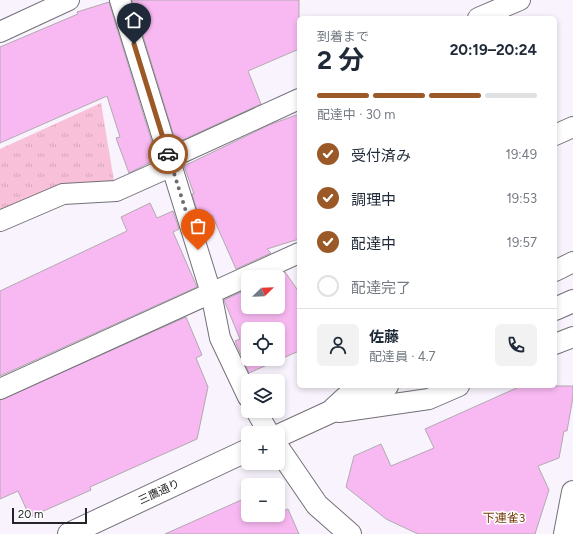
<!DOCTYPE html>
<html lang="ja">
<head>
<meta charset="utf-8">
<style>
  :root { --surface:#fff; --page:#f2f2f3; --text:#1f2937; --muted:#747a83; --line:#e0e1e3; --accent:#9c5928 }
  body { margin:0; font-family:Figtree,"Noto Sans JP",sans-serif; background:var(--page); color:var(--text); height:100vh; display:flex; flex-direction:column; font-size:15px; white-space:nowrap }
  * { box-sizing:border-box; margin:0 }
  p { font-size:13px; color:var(--muted) }
  .icon { flex:none; width:22px; height:22px; fill:none; stroke:currentColor; stroke-width:2; stroke-linecap:round; stroke-linejoin:round }
  .map { position:relative; flex:1; overflow:hidden }
  .drawer { position:absolute; left:297px; top:16px; width:260px; height:372px; display:flex; flex-direction:column; background:var(--surface); border-radius:6px; box-shadow:0 2px 6px #0003 }
  .drawer>* { flex:none }
  .needle { width:26px; rotate:67deg }
  .controls { position:absolute; left:241px; top:270px; display:grid; gap:8px }
  .controls a { display:grid; place-items:center; width:44px; height:44px; border-radius:6px; background:var(--surface); box-shadow:0 2px 6px #0003; font-size:20px }
  .scale { position:absolute; left:12px; bottom:10px; width:75px; box-sizing:border-box; padding-left:4px; border:2px solid #242326; border-top:0; font-size:11px; line-height:14px; white-space:nowrap; color:#242326; -webkit-text-stroke:3px #fff; paint-order:stroke }
  .pin { position:absolute; display:grid; place-items:center; width:34px; height:34px; color:#fff; margin:-41px -17px; border-radius:50% 50% 50% 0; rotate:-45deg; box-shadow:0 0 4px #0007 }
  .pin .icon { rotate:45deg }
  .courier { position:absolute; display:grid; place-items:center; width:40px; height:40px; margin:-20px; border:3px solid #9c5928; border-radius:50%; background:#fff; color:#222; box-shadow:0 1px 5px #0007 }
  .head em { font-style:normal; font-weight:700 }
  .head div { display:flex; flex-direction:column-reverse }
  .head { display:flex; align-items:center; justify-content:space-between; height:68px; padding:0 20px }
  h1 { font-size:26px; font-weight:700; line-height:30px }
  .bar { display:grid; grid-template-columns:repeat(4,1fr); gap:6px 4px; align-content:center; height:48px; padding:0 20px }
  .bar i { height:5px; border-radius:3px; background:var(--line) }
  .bar .active { background:var(--accent) }
  .bar p { grid-column:span 4 }
  .line { display:flex; align-items:center; gap:10px; padding:0 20px; border-top:1px solid var(--line) }
  .line div { flex:1 }
  .round { display:grid; place-items:center; flex:none; width:42px; height:42px; border-radius:6px; background:var(--page) }
  ol { padding:0 20px; list-style:none }
  li { display:flex; align-items:center; gap:12px; height:44px }
  li p { margin-inline-start:auto }
  li .icon { padding:4px; border-radius:50%; background:var(--accent); color:#fff; stroke-width:4 }
  li:last-child { color:var(--muted) }
  li i { width:22px; height:22px; border:2px solid var(--line); border-radius:50% }
  .map>svg:first-child { display:block }
  .park { fill:url(#park-tufts) }
  .building { fill:#f8b9f2; stroke:#b1a9b0; fill-rule:evenodd }
  .lines { fill:none; stroke-linecap:round; stroke-linejoin:round }
  .minor-casing { stroke:#747078; stroke-width:22 }
  .tertiary-casing { stroke:#747078; stroke-width:24 }
  .secondary-casing { stroke:#747078; stroke-width:24 }
  .minor { stroke:#fff; stroke-width:20 }
  .tertiary { stroke:#fff; stroke-width:22 }
  .secondary { stroke:#fff; stroke-width:22 }
  .done { stroke:#6e6c71; stroke-width:4; stroke-dasharray:0 7.2 }
  .route { stroke:#9c5928; stroke-width:5 }
  .labels { text-anchor:middle; dominant-baseline:central; stroke-width:3; stroke-linejoin:round; paint-order:stroke }
  .street-label { font-size:11px; fill:#242326; stroke:#fff }
  .neighbourhood-label { font-size:12px; fill:#753a08; stroke:#fff }
</style>
</head>
<body>
<div class="map">
<svg width="573" height="534" viewBox="0 0 573 534">
  <defs>
    <pattern id="park-tufts" width="24" height="20" patternUnits="userSpaceOnUse"><rect width="24" height="20" fill="#f9c1d9"/><path d="M3 7l-1-3M5 7V3M7 7l1-3M15 17l-1-3M17 17v-4M19 17l1-3" fill="none" stroke="#d5a6ba"/></pattern>
  </defs>
  <rect width="100%" height="100%" fill="#f8f3fc"/>
  <path class="park" d="M101 103 114 181 0 212V149Z"/>
  <path class="building" d="M132 0H299V49L248 71 261 104 176 143Z
    M109 2 157 159 129 173 116 138 120 137 107 96 0 143V47L78 14 77 12Z
    M299 114V239L267 249 271 253 236 269 212 215 200 220 192 194H194L184 166 269 125Z
    M150 203 157 218 173 211 179 229 173 232 197 287 0 376V291L127 231 121 217Z
    M285 272 299 292V351L249 373 235 341 240 339 224 300 248 289V307H278V277H274ZM248 329H278V359H248Z
    M186 317 202 355 196 358 208 387 197 439 90 487 91 490 30 517 18 491 0 499V400Z
    M521 386H573V397L567 431H564L559 458 538 466 549 490 535 534H418L386 519 346 487 354 456 381 444 391 466 434 448 425 429Z
    M248 497V515H278V513L288 509 299 534H165Z"/>
  <g class="lines">
    <defs>
      <path id="minor" d="M120 0 211 293 220 338 248 397
        M478 18 520 0
        M0 32 69 0
        M555 135 573 127
        M0 221 63 194 116 191 163 170 179 154 299 99
        M555 271 573 262
        M555 344 573 337
        M0 389 299 253
        M333 408 357 386
        M256 411 269 433
        M339 412 429 399 459 386"/>
      <path id="tertiary" d="M278 448 317 505 350 534
        M565 534 573 492"/>
      <path id="secondary" d="M555 309 573 301
        M278 436 387 386
        M69 534 248 450"/>
    </defs>
    <use href="#minor" class="minor-casing"/>
    <use href="#tertiary" class="tertiary-casing"/>
    <use href="#secondary" class="secondary-casing"/>
    <use href="#minor" class="minor"/>
    <use href="#tertiary" class="tertiary"/>
    <use href="#secondary" class="secondary"/>
  </g>
  <g class="lines">
    <path class="done" d="M168 154 198 250"/>
    <path class="route" d="M134 44 168 154"/>
  </g>
  <g class="labels">
    <g class="street-label">
      <text transform="translate(159 492) rotate(-25)">三鷹通り</text>
    </g>
    <g class="neighbourhood-label">
      <text x="504" y="518">下連雀3</text>
    </g>
  </g>
</svg>
<div class="controls">
<a><svg class="needle" viewBox="-14 -14 28 28"><path d="M0-13l5 13h-10z" fill="#e53935"/><path d="M0 13l5-13h-10z" fill="#747a83"/></svg></a>
<a><svg class="icon" aria-label="locate" viewBox="0 0 24 24"><circle cx="12" cy="12" r="6"/><path d="M12 2v4M12 18v4M2 12h4M18 12h4"/></svg></a>
<a><svg class="icon" aria-label="layers" viewBox="0 0 24 24"><path d="M12 4l9 5-9 5-9-5zM3 14l9 5 9-5"/></svg></a>
<a>+</a>
<a>−</a>
</div>
<div class="scale">20 m</div>
<div class="pin" style="left:198px;top:250px;background:#ea580c"><svg class="icon" aria-label="bag" viewBox="0 0 24 24"><path d="M5 8h14l-1 12H6zM9 8a3 3 0 0 1 6 0"/></svg></div>
<div class="pin" style="left:134px;top:44px;background:#1f2937"><svg class="icon" aria-label="home" viewBox="0 0 24 24"><path d="M3 11l9-7 9 7M6 9v11h12V9"/></svg></div>
<div class="courier" style="left:168px;top:154px"><svg class="icon" aria-label="car" viewBox="0 0 24 24"><path d="M5 17H2v-5l4-1 3-4h7l3 4 3 1v5h-3M9 17h6M6 11h13"/><circle cx="7" cy="17" r="2"/><circle cx="17" cy="17" r="2"/></svg></div>
<section class="drawer">
<div class="head"><div><h1>2 分</h1><p>到着まで</p></div><em>20:19–20:24</em></div>
<div class="bar"><i class="active"></i><i class="active"></i><i class="active"></i><i></i><p>配達中 · 30 m</p></div>
<ol>
<li><svg class="icon" aria-label="check" viewBox="0 0 24 24"><path d="M5 12l5 5 9-10"/></svg>受付済み<p>19:49</p></li>
<li><svg class="icon" aria-label="check" viewBox="0 0 24 24"><path d="M5 12l5 5 9-10"/></svg>調理中<p>19:53</p></li>
<li><svg class="icon" aria-label="check" viewBox="0 0 24 24"><path d="M5 12l5 5 9-10"/></svg>配達中<p>19:57</p></li>
<li><i></i>配達完了</li>
</ol>
<div class="line" style="height:72px"><a class="round"><svg class="icon" aria-label="person" viewBox="0 0 24 24"><circle cx="12" cy="8" r="4"/><path d="M4 21q1-7 8-7t8 7"/></svg></a><div><b>佐藤</b><p>配達員 · 4.7</p></div><a class="round"><svg class="icon" aria-label="phone" viewBox="0 0 24 24"><path d="M5 4h4l2 5-3 2q2 4 5 5l2-3 5 2v4C11 20 4 13 5 4z"/></svg></a></div>
</section>
</div>
</body>
</html>
